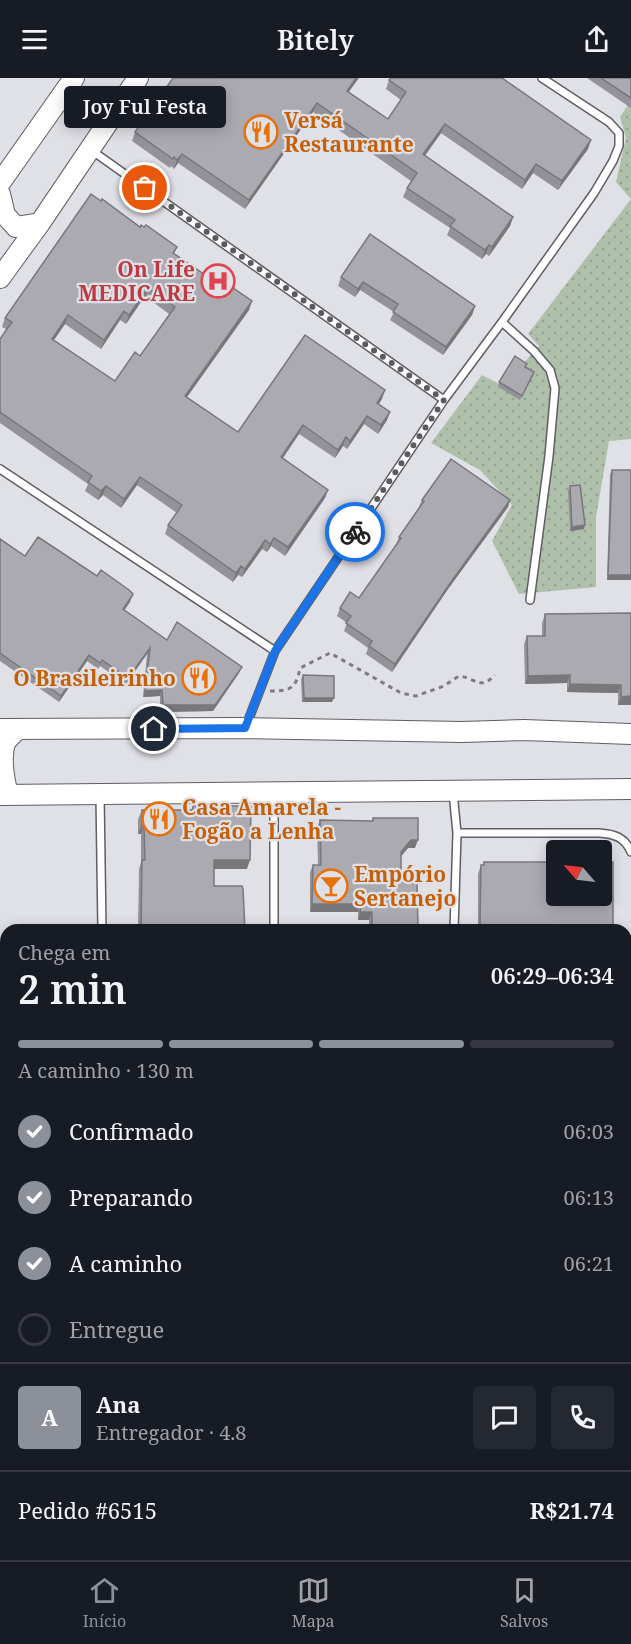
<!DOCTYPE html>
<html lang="pt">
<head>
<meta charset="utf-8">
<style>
  :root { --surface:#171b24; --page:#242831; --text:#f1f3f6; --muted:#9ea1a6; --line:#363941; --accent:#8c9099 }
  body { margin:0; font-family:"Noto Serif",serif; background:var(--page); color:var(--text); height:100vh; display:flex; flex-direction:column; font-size:22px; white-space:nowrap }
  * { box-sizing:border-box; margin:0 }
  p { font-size:20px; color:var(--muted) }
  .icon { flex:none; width:33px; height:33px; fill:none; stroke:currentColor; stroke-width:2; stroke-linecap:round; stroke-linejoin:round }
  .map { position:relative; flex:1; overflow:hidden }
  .details { position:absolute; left:0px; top:846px; width:632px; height:636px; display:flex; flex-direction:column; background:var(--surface); border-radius:18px 18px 0 0; box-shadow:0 3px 15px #0003 }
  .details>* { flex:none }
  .needle { width:39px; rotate:298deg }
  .buttons { position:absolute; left:546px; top:762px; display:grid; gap:12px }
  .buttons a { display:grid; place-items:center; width:66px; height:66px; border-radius:6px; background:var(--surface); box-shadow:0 3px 15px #0003; font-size:30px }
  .pin { position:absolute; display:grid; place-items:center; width:51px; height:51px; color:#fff; margin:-26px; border:3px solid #fff; border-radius:50%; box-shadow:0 2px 6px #0007 }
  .courier { position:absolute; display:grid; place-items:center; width:60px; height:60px; margin:-30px; border:4px solid #1a73e8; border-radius:50%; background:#fff; color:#222; box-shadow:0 2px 8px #0007 }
  .bubble { position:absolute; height:42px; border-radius:6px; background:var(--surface); box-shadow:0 3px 15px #0003; font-size:20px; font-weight:600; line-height:42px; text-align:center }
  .headline em { font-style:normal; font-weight:600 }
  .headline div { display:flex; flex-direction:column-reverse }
  .headline { display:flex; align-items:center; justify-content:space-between; height:102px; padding:0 18px }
  h1 { font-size:39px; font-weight:600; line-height:45px }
  .bar { display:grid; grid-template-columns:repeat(4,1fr); gap:9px 6px; align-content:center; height:72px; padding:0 18px }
  .bar i { height:8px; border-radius:4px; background:var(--line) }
  .bar .selected { background:var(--accent) }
  .bar p { grid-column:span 4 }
  .line { display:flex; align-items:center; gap:15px; padding:0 18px; border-top:2px solid var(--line) }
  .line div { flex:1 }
  .round { display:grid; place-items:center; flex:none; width:63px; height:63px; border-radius:6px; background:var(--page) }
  ol { padding:0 18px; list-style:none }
  li { display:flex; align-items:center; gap:18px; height:66px }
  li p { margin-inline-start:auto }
  li .icon { padding:6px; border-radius:50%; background:var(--accent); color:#fff; stroke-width:4 }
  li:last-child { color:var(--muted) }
  li i { width:33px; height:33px; border:3px solid var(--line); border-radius:50% }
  header { display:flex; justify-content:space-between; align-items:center; height:78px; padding:0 18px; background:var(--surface); font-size:27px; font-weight:600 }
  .dock { display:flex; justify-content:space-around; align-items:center; height:84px; border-top:2px solid var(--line); background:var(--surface); font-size:16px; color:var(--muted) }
  .dock a { display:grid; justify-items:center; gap:3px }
  .dock .selected { color:var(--accent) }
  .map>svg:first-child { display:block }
  .park { fill:url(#park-dots) }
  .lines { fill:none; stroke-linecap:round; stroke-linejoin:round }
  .lane-casing { stroke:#5e5e64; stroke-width:10 }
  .secondary-casing { stroke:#5e5e64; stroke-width:22 }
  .path { stroke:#7c7c81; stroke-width:3; stroke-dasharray:4.5 4.5; stroke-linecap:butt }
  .lane { stroke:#fff; stroke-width:7 }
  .secondary { stroke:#fff; stroke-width:20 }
  .wall { fill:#939298; fill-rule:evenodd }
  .shaded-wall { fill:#78777c }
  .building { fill:#abaab1; stroke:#78777c; stroke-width:1.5; fill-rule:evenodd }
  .done { stroke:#5b5b5f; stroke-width:6; stroke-dasharray:0 10.8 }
  .route { stroke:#1a73e8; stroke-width:8 }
  .labels { text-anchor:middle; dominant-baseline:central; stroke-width:4.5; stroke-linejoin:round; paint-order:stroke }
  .food-label { font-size:21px; font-weight:bold; fill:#c56008; stroke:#e0e0e7; text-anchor:start }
  .health-label { font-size:21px; font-weight:bold; fill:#be3a42; stroke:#e0e0e7; text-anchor:end }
</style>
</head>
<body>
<header><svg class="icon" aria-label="menu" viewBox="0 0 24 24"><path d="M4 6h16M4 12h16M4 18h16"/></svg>Bitely<svg class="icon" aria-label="share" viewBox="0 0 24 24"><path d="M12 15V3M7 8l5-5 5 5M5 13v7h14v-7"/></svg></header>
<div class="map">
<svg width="631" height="1482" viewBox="0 0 631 1482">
  <defs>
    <pattern id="park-dots" width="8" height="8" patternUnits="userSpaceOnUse" patternTransform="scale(1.5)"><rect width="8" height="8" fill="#aebfaa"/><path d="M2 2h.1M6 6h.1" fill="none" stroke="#95a392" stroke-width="1.8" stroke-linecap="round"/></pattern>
  </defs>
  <rect width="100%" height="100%" fill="#e0e0e7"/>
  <path class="park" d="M631 22V361L609 363 596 439V509L519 516 492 463 512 427 480 392 431 365 482 297 503 308 539 268 528 256 631 121 616 104 626 60 620 39Z"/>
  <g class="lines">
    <defs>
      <path id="lane" d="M91 72 444 322
        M502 244 534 273 550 292 555 310 549 378 530 522
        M0 391 275 573
        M246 648 275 573 444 322 502 244 594 115 613 83 619 68V55L609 44 542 0
        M453 714 457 755 454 852
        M100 717 102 852
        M274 717V852
        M457 755H599C614 756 625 759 631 774
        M626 1010 631 1008
        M626 1303H631
        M626 1428H627L630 1465 629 1482
        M133 1476 138 1482
        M280 1476V1482
        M453 1482V1476
        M492 1482V1476"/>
      <path id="secondary" d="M0 105 74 0
        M0 116 5 137 16 149 40 145
        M0 200 40 145 138 0
        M0 651 245 650 462 654 524 652 631 656
        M0 717 631 711
        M8 717C4 701 0 681 5 665 8 660 14 655 18 651"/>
    </defs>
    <use href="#lane" class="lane-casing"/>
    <use href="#secondary" class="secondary-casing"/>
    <path class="path" d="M270 613C290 613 296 611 300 590L330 575 401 615 416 618 444 608 459 598C476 600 480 613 495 597"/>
    <use href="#lane" class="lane"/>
    <use href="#secondary" class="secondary"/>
  </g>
  <path class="wall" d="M587 0H631V30Z
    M389 2 588 71 558 112 533 95 522 111 441 55 425 78 513 139 510 148 489 178 486 176 482 181 447 157 450 150 403 119 407 110 411 103 313 34 245 131 178 85 174 91 171 88 170 90 132 63 135 54 349 14 388 41 401 22 386 11Z
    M140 149 177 169 174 176 249 232 187 319 238 354 382 321 379 326 390 334 387 342 378 356 364 346 347 371 343 368 335 380 299 356 283 380 328 412 325 420 285 478 271 468 267 474 262 471 242 499 238 497 233 504 165 456 168 447 177 435 137 407 121 430 103 417 98 422 85 413 88 406 0 345V261L6 251 2 249 5 240ZM145 218 169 236 140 278 115 303 54 262 65 246 101 271 120 242 126 246Z
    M370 156 475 228 472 237 443 277 390 242 394 234 360 212 355 219 338 208 341 199Z
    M526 289 533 298 520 322 498 309 499 304Z
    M612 392H631V502H607L610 396Z
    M570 408 584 451 570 453 568 413Z
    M422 422H510L508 429 448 511 392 594 366 576 368 570 344 553 347 545 337 538 340 530 359 520 396 467 399 459 420 430 419 429Z
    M0 461 25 478 130 524 124 532 167 562 239 595 213 633 160 634V618L143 619 147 576 126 606 100 588 98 591 87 583 59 624 0 583Z
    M631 535V627H618V615L567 614V605L525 606 524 566 527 558H542V545L545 536Z
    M303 597 332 624H302L301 601Z
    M193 728 247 791H214V808L245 852H138L139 791 141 784V756H138V741L142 732H191Z
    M373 740 415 770H408L401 778V793L418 852H369V842H358V834H310V794L313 787H318L317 750 320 742 372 743Z
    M484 784 613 852H478V796L481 787H483Z
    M0 969 6 1231H0Z
    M153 1476H246V1482H158Z
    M317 1476H421V1482H318Z"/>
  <path class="shaded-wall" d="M356 0H359L343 22 347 13Z
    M317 25 313 34 245 131 249 122Z
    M445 46 441 55 419 85 423 76Z
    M591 62 588 71 558 112 562 103Z
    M182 76 178 85 174 91 177 82Z
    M536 86 533 95 522 111 525 102Z
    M513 139 510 148 489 178 492 169Z
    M489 167 486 176 482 181 485 172Z
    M363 204 360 212 355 219 358 211Z
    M148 210 145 218 126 246 129 237Z
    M252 223 249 232 182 326 185 318Z
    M475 228 472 237 443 277 446 269Z
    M124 233 120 242 101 271 104 262Z
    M68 237 65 246 49 269 52 261Z
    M385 312 382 321 373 333 377 325Z
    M390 334 387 342 378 356 381 347Z
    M367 338 364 346 347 371 350 363Z
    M303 347 299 356 278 387 281 379Z
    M346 359 343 368 335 380 338 372Z
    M140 399 137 407 121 430 124 421Z
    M106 408 103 417 98 422 101 413Z
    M328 412 325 420 285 478 288 469Z
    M510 422 508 429 448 511 392 594 395 586 451 504Z
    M585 447 584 451 570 453 572 449Z
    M274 460 271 468 267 474 270 466Z
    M265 462 262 471 242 499 245 491Z
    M241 488 238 497 233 504 236 495Z
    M608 497H631V502H607Z
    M132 518 130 524 121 537 123 531Z
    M150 570 147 576 126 606 128 600Z
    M89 577 87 583 59 624 61 618Z
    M242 589 239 595 213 633 160 634 163 627Z
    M570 597 567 605 525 606 528 598Z
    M570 606 621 607 618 615 567 614Z
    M162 612 160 618 143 619 145 613Z
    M631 618V627H618L621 619Z
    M304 620H334L332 624H302Z
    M142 747H144L141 756H138Z
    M411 762H418L415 770H408L398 782 401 774Z
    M214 782H250L247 791H210Z
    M312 826H361L358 834H310Z
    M360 834H372L369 842H358Z
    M480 848H488L487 852H479Z
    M626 1103H631V1109H626Z
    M2 1226 6 1227V1231H0Z
    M626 1357H631V1361H626Z
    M506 1476H538L507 1477Z"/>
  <path class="building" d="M173 0H356L347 13 388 41 406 14 389 2 391 0H502L591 62 562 103 536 86 525 102 445 46 423 76 513 139 492 169 489 167 485 172 450 148 455 142 407 110 417 95 317 25 249 122 182 76 177 82 174 79 173 81 135 54Z
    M601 0H631V20Z
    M91 116 101 123 102 121 140 149 141 147 144 149 146 147 177 169 173 175 217 205 220 201 252 223 185 318 238 354 305 257 385 312 377 325 390 334 381 347 367 338 350 363 346 359 338 372 303 347 281 379 328 412 288 469 274 460 270 466 265 462 245 491 241 488 236 495 168 447 182 427 140 399 124 421 106 408 101 413 88 404 92 398 0 334V261L12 244 5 240ZM148 210 175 229 140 278 135 274 115 303 52 261 68 237 104 262 124 233 129 237Z
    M370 156 475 228 446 269 393 234 398 226 363 204 358 211 341 199Z
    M515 278 527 286 525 289 534 294 522 318 499 304Z
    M451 381 510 422 451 504 395 586 369 568 372 563 346 545 351 538 340 530 350 514 359 520 401 460 399 459 424 423 422 422Z
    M612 392H631V497H608Z
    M580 407 585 447 572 449 570 408Z
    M38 459 97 498 101 492 129 512 133 516 132 518 123 531 167 562 177 544 242 589 215 627H163L162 612 145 613 150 570 128 600 102 582 100 585 89 577 61 618 0 575V461L25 478Z
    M631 535V618L621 619V607L570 606V597L528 598 527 558H545V536Z
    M303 597 334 598V620H304Z
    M193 728H251L250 782H214V808H242L243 811 245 852H141L142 782H145L144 747H142V732H193Z
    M373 740H418V762H411L401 774V793L411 805H417L418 852H372V834H360L361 826H312L313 787H321L320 742 373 743Z
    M484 784H556V818H602V784H613V852H488V848H480L481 787H484Z
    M0 969H6V1227L2 1226V1138L0 1139Z
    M626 1076H631V1103H626Z
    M626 1343H631V1357H626Z
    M626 1442 627 1457V1467H626Z
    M164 1476H246V1482H170Z
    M321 1476H421V1482H321Z
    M501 1476H508L512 1479 595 1478 597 1476H623V1482H496Z"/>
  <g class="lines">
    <path class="done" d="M145 110 444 322 355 454"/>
    <path class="route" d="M154 651 245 650 275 573 355 454"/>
  </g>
  <defs>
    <symbol id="restaurant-ring" viewBox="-11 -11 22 22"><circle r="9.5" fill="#e0e0e7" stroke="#e8710a" stroke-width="1.5"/><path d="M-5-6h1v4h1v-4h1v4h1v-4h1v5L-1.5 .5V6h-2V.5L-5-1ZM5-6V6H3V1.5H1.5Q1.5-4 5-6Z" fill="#e8710a"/></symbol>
    <symbol id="hospital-ring" viewBox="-11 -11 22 22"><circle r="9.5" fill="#e0e0e7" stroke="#e0444e" stroke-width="1.5"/><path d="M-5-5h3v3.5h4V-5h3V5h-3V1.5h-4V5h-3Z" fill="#e0444e"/></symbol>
    <symbol id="bar-ring" viewBox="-11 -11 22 22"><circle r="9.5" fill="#e0e0e7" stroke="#e8710a" stroke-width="1.5"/><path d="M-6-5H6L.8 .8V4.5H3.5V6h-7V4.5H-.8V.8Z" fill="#e8710a"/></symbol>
  </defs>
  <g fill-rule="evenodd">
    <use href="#restaurant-ring" x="242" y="35" width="38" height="38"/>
    <use href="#hospital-ring" x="199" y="184" width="38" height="38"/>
    <use href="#restaurant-ring" x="180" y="581" width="38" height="38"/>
    <use href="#restaurant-ring" x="140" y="722" width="38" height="38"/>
    <use href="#bar-ring" x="312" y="789" width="38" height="38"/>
  </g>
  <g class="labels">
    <g class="food-label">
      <text x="284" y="42">Versá<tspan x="284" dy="24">Restaurante</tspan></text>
      <text x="176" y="600" text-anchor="end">O Brasileirinho</text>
      <text x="182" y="729">Casa Amarela -<tspan x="182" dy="24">Fogão a Lenha</tspan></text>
      <text x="354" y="796">Empório<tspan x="354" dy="24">Sertanejo</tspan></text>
    </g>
    <g class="health-label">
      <text x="195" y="191">On Life<tspan x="195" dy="24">MEDICARE</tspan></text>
    </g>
  </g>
</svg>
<div class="buttons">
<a><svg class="needle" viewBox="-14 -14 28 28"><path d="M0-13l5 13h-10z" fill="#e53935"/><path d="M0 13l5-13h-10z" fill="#9ea1a6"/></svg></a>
</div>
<div class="pin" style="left:145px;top:110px;background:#ea580c"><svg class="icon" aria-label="bag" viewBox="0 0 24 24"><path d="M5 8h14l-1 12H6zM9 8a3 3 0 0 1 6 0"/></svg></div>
<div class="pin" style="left:154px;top:651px;background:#1f2937"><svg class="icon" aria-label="home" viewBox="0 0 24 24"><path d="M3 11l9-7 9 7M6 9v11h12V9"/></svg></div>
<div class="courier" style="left:355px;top:454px"><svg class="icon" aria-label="bike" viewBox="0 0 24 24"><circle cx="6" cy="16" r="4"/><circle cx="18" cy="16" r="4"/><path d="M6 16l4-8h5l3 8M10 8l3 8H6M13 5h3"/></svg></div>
<div class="bubble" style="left:64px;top:8px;width:162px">Joy Ful Festa</div>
<section class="details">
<div class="headline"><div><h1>2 min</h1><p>Chega em</p></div><em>06:29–06:34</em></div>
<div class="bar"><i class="selected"></i><i class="selected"></i><i class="selected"></i><i></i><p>A caminho · 130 m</p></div>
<ol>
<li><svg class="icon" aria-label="check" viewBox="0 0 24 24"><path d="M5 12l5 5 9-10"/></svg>Confirmado<p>06:03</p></li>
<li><svg class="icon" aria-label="check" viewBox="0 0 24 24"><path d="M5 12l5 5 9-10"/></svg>Preparando<p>06:13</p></li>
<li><svg class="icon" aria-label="check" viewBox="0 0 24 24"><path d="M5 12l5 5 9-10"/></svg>A caminho<p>06:21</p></li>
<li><i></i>Entregue</li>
</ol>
<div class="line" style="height:108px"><b class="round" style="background:var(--accent);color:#fff">A</b><div><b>Ana</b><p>Entregador · 4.8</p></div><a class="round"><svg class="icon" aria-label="chat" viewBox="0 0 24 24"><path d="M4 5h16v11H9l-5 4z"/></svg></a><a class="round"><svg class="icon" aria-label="phone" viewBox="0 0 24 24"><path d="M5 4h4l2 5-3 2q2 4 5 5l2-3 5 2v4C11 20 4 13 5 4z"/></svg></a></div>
<div class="line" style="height:78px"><div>Pedido #6515</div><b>R$21.74</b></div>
</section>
</div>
<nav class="dock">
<a class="selected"><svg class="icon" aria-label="home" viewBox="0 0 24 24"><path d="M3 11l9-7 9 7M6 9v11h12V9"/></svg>Início</a>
<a><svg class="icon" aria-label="map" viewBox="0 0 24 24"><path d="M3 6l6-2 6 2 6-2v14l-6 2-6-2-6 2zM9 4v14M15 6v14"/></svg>Mapa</a>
<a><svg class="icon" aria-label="saved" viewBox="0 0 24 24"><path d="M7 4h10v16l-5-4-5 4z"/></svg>Salvos</a>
</nav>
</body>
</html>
